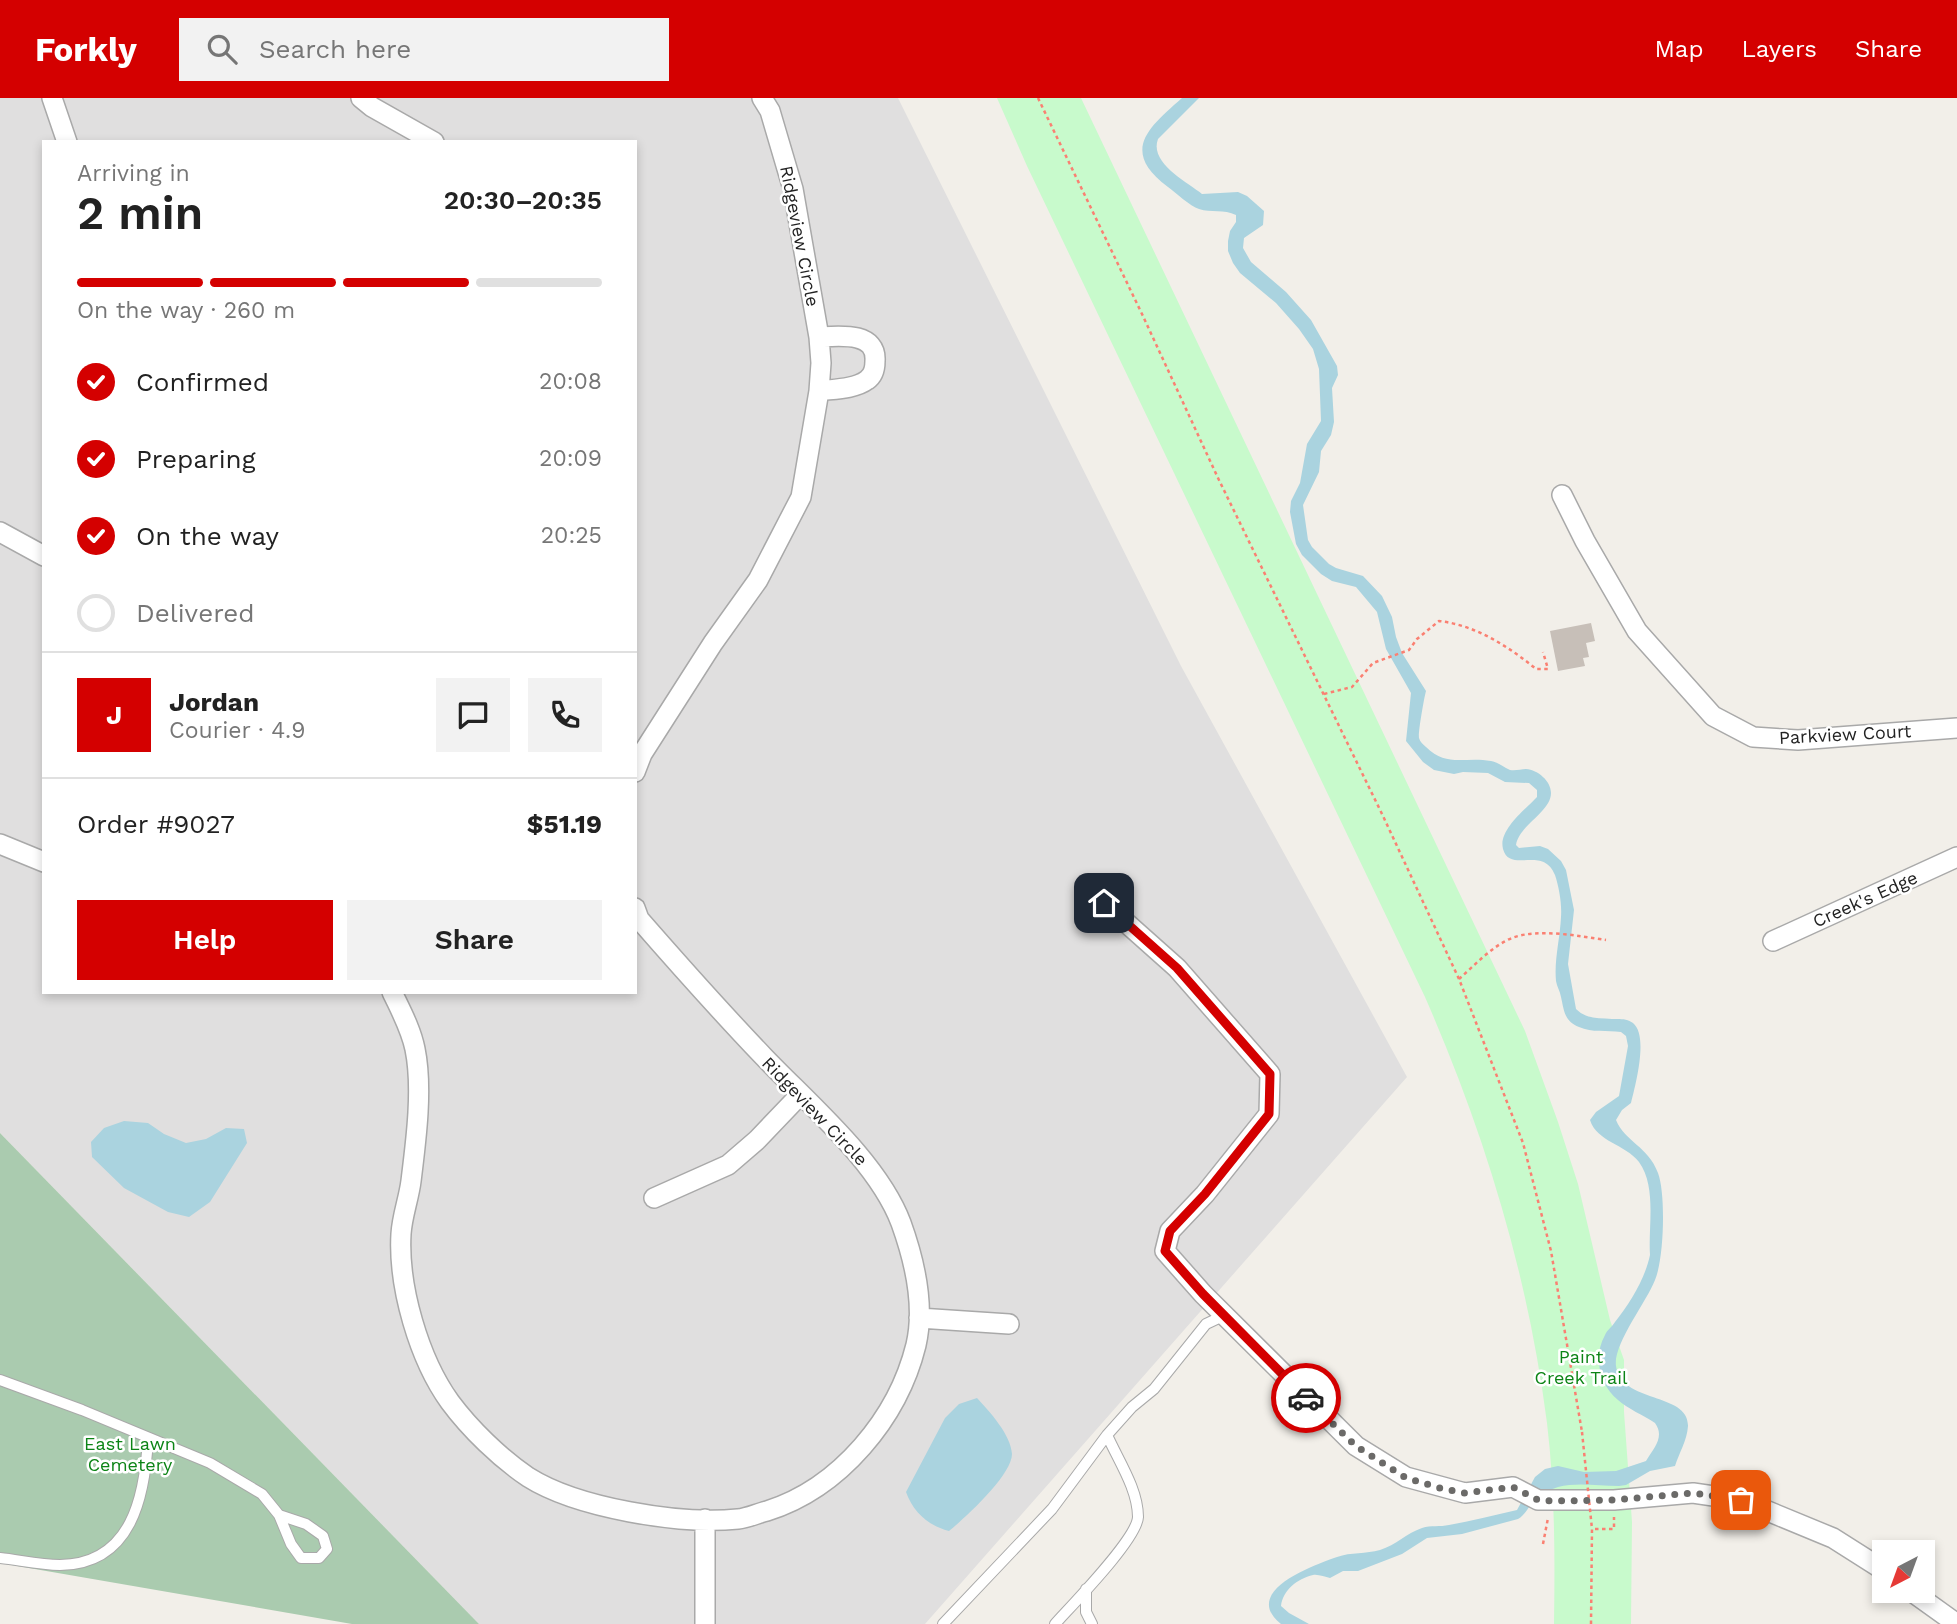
<!DOCTYPE html>
<html lang="en">
<head>
<meta charset="utf-8">
<style>
  :root { --surface:#fff; --page:#f2f2f2; --text:#222; --muted:#767676; --line:#e0e0e0; --accent:#d40000 }
  body { margin:0; font-family:"Work Sans",sans-serif; background:var(--page); color:var(--text); height:100vh; display:flex; flex-direction:column; font-size:26px; white-space:nowrap }
  * { box-sizing:border-box; margin:0 }
  p { font-size:23px; color:var(--muted) }
  .icon { flex:none; width:38px; height:38px; fill:none; stroke:currentColor; stroke-width:2; stroke-linecap:round; stroke-linejoin:round }
  .map { position:relative; flex:1; overflow:hidden }
  .details { position:absolute; left:42px; top:42px; width:595px; height:854px; display:flex; flex-direction:column; background:var(--surface); border-radius:0px; box-shadow:0 4px 10px #0003 }
  .details>* { flex:none }
  .needle { width:46px; rotate:221deg }
  .buttons { position:absolute; left:1872px; top:1442px; display:grid; gap:14px }
  .buttons a { display:grid; place-items:center; width:63px; height:63px; border-radius:0px; background:var(--surface); box-shadow:0 4px 10px #0003; font-size:35px }
  .pin { position:absolute; display:grid; place-items:center; width:60px; height:60px; color:#fff; margin:-30px; border-radius:14px; box-shadow:0 4px 10px #0006 }
  .courier { position:absolute; display:grid; place-items:center; width:70px; height:70px; margin:-35px; border:5px solid #d40000; border-radius:50%; background:#fff; color:#222; box-shadow:0 2px 9px #0007 }
  .summary em { font-style:normal; font-weight:600 }
  .summary div { display:flex; flex-direction:column-reverse }
  .summary { display:flex; align-items:center; justify-content:space-between; height:119px; padding:0 35px }
  h1 { font-size:46px; font-weight:600; line-height:52px }
  .bar { display:grid; grid-template-columns:repeat(4,1fr); gap:10px 7px; align-content:center; height:84px; padding:0 35px }
  .bar i { height:9px; border-radius:5px; background:var(--line) }
  .bar .selected { background:var(--accent) }
  .bar p { grid-column:span 4 }
  .line { display:flex; align-items:center; gap:18px; padding:0 35px; border-top:2px solid var(--line) }
  .line div { flex:1 }
  .round { display:grid; place-items:center; flex:none; width:74px; height:74px; border-radius:0px; background:var(--page) }
  ol { padding:0 35px; list-style:none }
  li { display:flex; align-items:center; gap:21px; height:77px }
  li p { margin-inline-start:auto }
  li .icon { padding:7px; border-radius:50%; background:var(--accent); color:#fff; stroke-width:4 }
  li:last-child { color:var(--muted) }
  li i { width:38px; height:38px; border:4px solid var(--line); border-radius:50% }
  .button { display:flex; gap:14px; margin-top:auto; padding:14px 35px }
  .button a { flex:1; height:80px; border-radius:0px; background:var(--accent); color:#fff; font-size:28px; font-weight:600; line-height:80px; text-align:center }
  .button a+a { background:var(--page); color:var(--text) }
  header { display:flex; align-items:center; gap:42px; box-sizing:border-box; height:98px; padding:0 35px; background:var(--accent); color:#fff }
  header strong { font-size:33px }
  nav { display:flex; gap:38px; margin-inline-start:auto; font-size:24px }
  .search { width:490px; height:63px; background:var(--page); display:flex; align-items:center; gap:18px; box-sizing:border-box; padding:0 24px; border-radius:0px; color:var(--muted); font-size:26px }
  .map>svg:first-child { display:block }
  .residential { fill:#e0dfdf; fill-rule:evenodd }
  .cemetery { fill:#aacbaf }
  .park { fill:#c8facc }
  .water { fill:#aad3df }
  .building { fill:#c7bfb8 }
  .lines { fill:none; stroke-linecap:round; stroke-linejoin:round }
  .service-casing { stroke:#a9a9a9; stroke-width:12 }
  .minor-casing { stroke:#a9a9a9; stroke-width:22 }
  .path { stroke:#fa8072; stroke-width:2.5; stroke-dasharray:3.5 3.5; stroke-linecap:butt }
  .service { stroke:#fff; stroke-width:10 }
  .minor { stroke:#fff; stroke-width:19 }
  .path-bridge { stroke:#fa8072; stroke-width:2.5; stroke-dasharray:3.5 3.5; stroke-linecap:butt }
  .done { stroke:#6b6a68; stroke-width:7; stroke-dasharray:0 12.6 }
  .route { stroke:#d40000; stroke-width:9 }
  .labels { text-anchor:middle; dominant-baseline:central; stroke-width:5; stroke-linejoin:round; paint-order:stroke }
  .street-label { font-size:18px; fill:#222; stroke:#fff }
  .park-label { font-size:18px; fill:#0c8416; stroke:#fff }
</style>
</head>
<body>
<header>
<strong>Forkly</strong>
<div class="search"><svg class="icon" aria-label="search" viewBox="0 0 24 24"><circle cx="10" cy="10" r="6"/><path d="M15 15l6 6"/></svg>Search here</div>
<nav><a>Map</a><a>Layers</a><a>Share</a></nav>
</header>
<div class="map">
<svg width="1957" height="1526" viewBox="0 0 1957 1526">
  <rect width="100%" height="100%" fill="#f2efe9"/>
  <path class="residential" d="M0 0H898L1181 568 1407 979 925 1526H479L0 1035ZM44 44H635V894H44Z"/>
  <path class="cemetery" d="M0 1035 479 1526H352L0 1465Z"/>
  <path class="park" d="M997 0H1081L1525 933 1558 1024 1578 1086 1610 1222 1624 1262V1314L1632 1424 1631 1526H1554C1555 1459 1555 1392 1547 1325 1528 1177 1485 1036 1425 899L1027 68Z"/>
  <path class="water" d="M1182 0H1199L1158 41C1149 65 1187 84 1202 96L1238 94 1247 98 1264 113 1263 127 1244 140 1243 150 1251 164 1286 194 1311 222 1337 268 1338 277 1332 290 1334 324 1331 337 1321 353 1319 374 1303 407 1308 442 1312 449 1329 466 1336 470 1363 478 1382 498 1392 519 1396 539 1402 555 1426 593C1424 600 1418 635 1419 640 1420 644 1423 646 1426 649 1447 670 1465 658 1491 663 1498 664 1503 669 1510 672 1516 673 1521 671 1526 671 1538 672 1551 683 1551 695 1551 714 1519 727 1516 747L1519 750 1540 748 1548 751 1561 763 1566 772 1574 812 1568 866 1576 911C1586 921 1598 920 1612 921 1618 921 1627 920 1633 925 1649 938 1635 988 1631 1005L1622 1012 1616 1022C1625 1044 1648 1048 1658 1075 1666 1096 1664 1161 1655 1182 1646 1205 1613 1246 1616 1268 1621 1306 1689 1294 1688 1328 1687 1343 1679 1355 1675 1368L1650 1373 1626 1387 1619 1388C1590 1388 1561 1380 1537 1400 1529 1406 1527 1416 1518 1421L1462 1436 1427 1440 1402 1456 1358 1473H1343L1330 1480C1325 1479 1318 1476 1313 1477 1297 1481 1283 1492 1281 1508L1289 1515 1309 1526H1281C1241 1494 1311 1468 1337 1459 1351 1454 1366 1456 1380 1452 1396 1447 1407 1435 1422 1430 1431 1427 1440 1429 1449 1427 1471 1423 1494 1417 1517 1412L1535 1379 1545 1371 1558 1368 1584 1374 1616 1373 1646 1363C1654 1350 1665 1339 1655 1325 1643 1317 1628 1311 1618 1302 1599 1287 1593 1258 1605 1237 1607 1232 1612 1229 1615 1224 1630 1205 1645 1181 1650 1157 1648 1129 1657 1089 1639 1064 1625 1046 1597 1044 1590 1022L1596 1014 1619 998 1628 948 1626 938 1621 934C1607 932 1592 935 1579 929 1564 923 1564 912 1561 899 1560 893 1557 889 1556 883 1554 862 1560 841 1561 819 1562 806 1559 789 1555 777 1543 747 1510 776 1503 751 1498 732 1526 711 1537 699V692L1529 685 1505 684 1488 675 1463 674 1454 676 1434 672 1423 664 1406 643 1411 595 1386 551 1377 514 1356 489 1332 483 1321 476 1302 457 1296 446 1290 414 1291 403 1300 385 1307 346 1321 323 1319 271 1313 251 1299 231 1276 205 1240 175 1233 165 1228 153V143L1230 133 1236 124V117C1224 111 1211 115 1199 111 1190 108 1176 95 1168 89 1120 53 1148 30 1182 0Z
    M124 1023 148 1025 164 1036 186 1045 206 1041 226 1030 244 1031 247 1045 210 1104 189 1119 168 1114 124 1090 92 1059 91 1044 104 1030Z
    M977 1300C990 1314 1011 1337 1012 1356 1012 1377 965 1420 949 1433 929 1428 913 1414 906 1394L945 1320 959 1306Z"/>
  <path class="building" d="M1591 525 1595 543 1586 545 1589 559 1583 560 1585 568 1558 573 1550 533Z"/>
  <g class="lines">
    <defs>
      <path id="service" d="M0 1282 82 1312 210 1365 262 1396 279 1417 291 1446 301 1460H319L327 1451 323 1438 306 1426 279 1417
        M0 1460C19 1462 40 1467 60 1467 132 1466 145 1398 148 1340
        M1086 1491V1514L1092 1526
        M943 1526 1052 1411 1107 1337 1132 1309 1154 1291 1206 1226 1225 1217
        M1055 1526C1072 1507 1137 1441 1138 1419 1138 1391 1118 1362 1107 1337"/>
      <path id="minor" d="M52 0 67 44
        M361 0 372 9 434 44
        M819 239C838 238 877 233 875 263 875 270 873 278 867 282 855 291 834 291 819 293
        M1562 397 1585 443 1637 533 1713 618 1753 639 1798 642 1957 630
        M0 434 44 458
        M635 674 642 656 713 545 758 482 801 399 819 293 821 265 819 239 793 91 770 13 762 0
        M0 746 44 764
        M1086 789 1177 870 1270 976 1269 1016 1205 1096 1170 1133 1165 1153 1203 1196 1356 1348 1406 1379 1465 1395 1513 1389 1538 1402H1614L1693 1395 1741 1402 1833 1440 1885 1473
        M1773 843 1957 759
        M392 894C401 913 411 931 415 951 423 990 416 1043 411 1083 409 1100 402 1118 401 1136 398 1189 419 1261 450 1304 470 1331 500 1360 528 1379 577 1410 680 1427 738 1421 748 1420 758 1415 767 1413 840 1390 898 1320 916 1247 925 1208 914 1161 901 1125 878 1064 809 1006 764 959 721 914 680 868 639 821L635 810
        M654 1100 728 1067 757 1042 800 997
        M919 1220 1009 1226
        M1911 1493 1957 1526
        M705 1526V1421"/>
    </defs>
    <use href="#service" class="service-casing"/>
    <use href="#minor" class="minor-casing"/>
    <path class="path" d="M1038 0 1142 216 1218 380 1383 718 1459 881 1523 1045 1551 1153 1582 1334
      M1324 596 1352 589 1373 565 1409 552 1417 541 1439 523C1475 527 1508 548 1536 571H1548L1543 554
      M1459 881C1475 867 1492 848 1512 840 1538 830 1579 838 1606 842
      M1543 1446 1548 1420
      M1591 1526 1592 1431H1614V1419"/>
    <use href="#service" class="service"/>
    <use href="#minor" class="minor"/>
    <path class="path-bridge" d="M1582 1334 1592 1431"/>
  </g>
  <g class="lines">
    <path class="done" d="M1306 1300 1356 1348 1406 1380 1440 1390 1465 1395 1513 1389 1538 1402 1552 1403 1614 1402 1693 1395 1741 1402"/>
    <path class="route" d="M1104 805 1177 870 1270 976 1269 1016 1205 1096 1170 1133 1165 1153 1203 1196 1306 1300"/>
  </g>
  <g class="labels">
    <g class="street-label">
      <text transform="translate(800 138) rotate(79)">Ridgeview Circle</text>
      <text transform="translate(1845 636) rotate(-3)">Parkview Court</text>
      <text transform="translate(1865 801) rotate(-24)">Creek's Edge</text>
      <text transform="translate(815 1013) rotate(46)">Ridgeview Circle</text>
    </g>
    <g class="park-label">
      <text x="1581" y="1258">Paint<tspan x="1581" dy="21">Creek Trail</tspan></text>
      <text x="130" y="1345">East Lawn<tspan x="130" dy="21">Cemetery</tspan></text>
    </g>
  </g>
</svg>
<div class="buttons">
<a><svg class="needle" viewBox="-14 -14 28 28"><path d="M0-13l5 13h-10z" fill="#e53935"/><path d="M0 13l5-13h-10z" fill="#767676"/></svg></a>
</div>
<div class="pin" style="left:1741px;top:1402px;background:#ea580c"><svg class="icon" aria-label="bag" viewBox="0 0 24 24"><path d="M5 8h14l-1 12H6zM9 8a3 3 0 0 1 6 0"/></svg></div>
<div class="pin" style="left:1104px;top:805px;background:#1f2937"><svg class="icon" aria-label="home" viewBox="0 0 24 24"><path d="M3 11l9-7 9 7M6 9v11h12V9"/></svg></div>
<div class="courier" style="left:1306px;top:1300px"><svg class="icon" aria-label="car" viewBox="0 0 24 24"><path d="M5 17H2v-5l4-1 3-4h7l3 4 3 1v5h-3M9 17h6M6 11h13"/><circle cx="7" cy="17" r="2"/><circle cx="17" cy="17" r="2"/></svg></div>
<section class="details">
<div class="summary"><div><h1>2 min</h1><p>Arriving in</p></div><em>20:30–20:35</em></div>
<div class="bar"><i class="selected"></i><i class="selected"></i><i class="selected"></i><i></i><p>On the way · 260 m</p></div>
<ol>
<li><svg class="icon" aria-label="check" viewBox="0 0 24 24"><path d="M5 12l5 5 9-10"/></svg>Confirmed<p>20:08</p></li>
<li><svg class="icon" aria-label="check" viewBox="0 0 24 24"><path d="M5 12l5 5 9-10"/></svg>Preparing<p>20:09</p></li>
<li><svg class="icon" aria-label="check" viewBox="0 0 24 24"><path d="M5 12l5 5 9-10"/></svg>On the way<p>20:25</p></li>
<li><i></i>Delivered</li>
</ol>
<div class="line" style="height:126px"><b class="round" style="background:var(--accent);color:#fff">J</b><div><b>Jordan</b><p>Courier · 4.9</p></div><a class="round"><svg class="icon" aria-label="chat" viewBox="0 0 24 24"><path d="M4 5h16v11H9l-5 4z"/></svg></a><a class="round"><svg class="icon" aria-label="phone" viewBox="0 0 24 24"><path d="M5 4h4l2 5-3 2q2 4 5 5l2-3 5 2v4C11 20 4 13 5 4z"/></svg></a></div>
<div class="line" style="height:91px"><div>Order #9027</div><b>$51.19</b></div>
<div class="button"><a>Help</a><a>Share</a></div>
</section>
</div>
</body>
</html>
